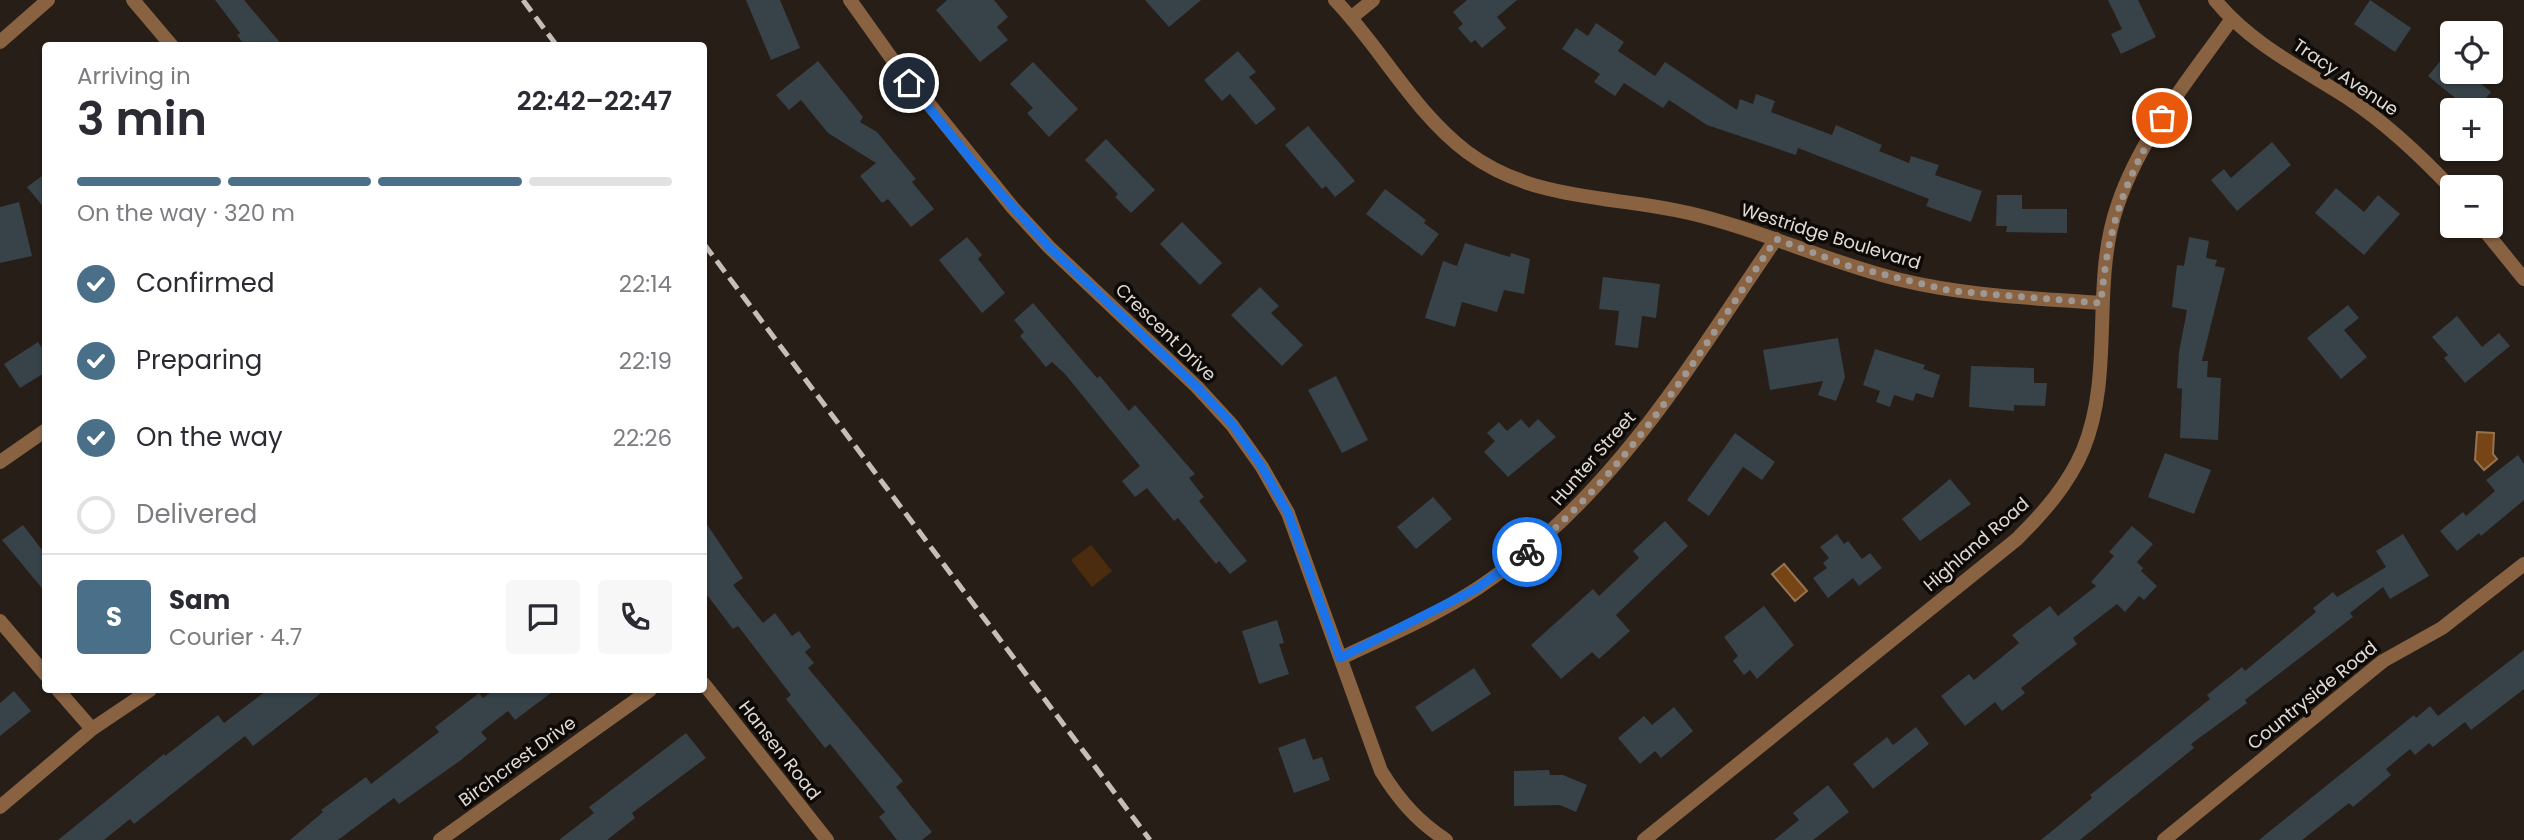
<!DOCTYPE html>
<html lang="en">
<head>
<meta charset="utf-8">
<style>
  :root { --surface:#fff; --page:#f7f7f7; --text:#2b2b33; --muted:#7c7c81; --line:#e1e1e2; --accent:#496f89 }
  body { margin:0; font-family:Poppins,sans-serif; background:var(--page); color:var(--text); height:100vh; display:flex; flex-direction:column; font-size:26px; white-space:nowrap }
  * { box-sizing:border-box; margin:0 }
  p { font-size:23px; color:var(--muted) }
  .icon { flex:none; width:38px; height:38px; fill:none; stroke:currentColor; stroke-width:2; stroke-linecap:round; stroke-linejoin:round }
  .map { position:relative; flex:1; overflow:hidden }
  .details { position:absolute; left:42px; top:42px; width:665px; height:651px; display:flex; flex-direction:column; background:var(--surface); border-radius:7px; box-shadow:0 2px 5px #0004 }
  .details>* { flex:none }
  .buttons { position:absolute; left:2440px; top:21px; display:grid; gap:14px }
  .buttons a { display:grid; place-items:center; width:63px; height:63px; border-radius:7px; background:var(--surface); box-shadow:0 2px 5px #0004; font-size:35px }
  .pin { position:absolute; display:grid; place-items:center; width:60px; height:60px; color:#fff; margin:-30px; border:4px solid #fff; border-radius:50%; box-shadow:0 2px 7px #0007 }
  .courier { position:absolute; display:grid; place-items:center; width:70px; height:70px; margin:-35px; border:5px solid #1a73e8; border-radius:50%; background:#fff; color:#222; box-shadow:0 2px 9px #0007 }
  .headline em { font-style:normal; font-weight:600 }
  .headline div { display:flex; flex-direction:column-reverse }
  .headline { display:flex; align-items:center; justify-content:space-between; height:119px; padding:0 35px }
  h1 { font-size:46px; font-weight:600; line-height:52px }
  .bar { display:grid; grid-template-columns:repeat(4,1fr); gap:10px 7px; align-content:center; height:84px; padding:0 35px }
  .bar i { height:9px; border-radius:5px; background:var(--line) }
  .bar .active { background:var(--accent) }
  .bar p { grid-column:span 4 }
  .line { display:flex; align-items:center; gap:18px; padding:0 35px; border-top:2px solid var(--line) }
  .line div { flex:1 }
  .round { display:grid; place-items:center; flex:none; width:74px; height:74px; border-radius:7px; background:var(--page) }
  ol { padding:0 35px; list-style:none }
  li { display:flex; align-items:center; gap:21px; height:77px }
  li p { margin-inline-start:auto }
  li .icon { padding:7px; border-radius:50%; background:var(--accent); color:#fff; stroke-width:4 }
  li:last-child { color:var(--muted) }
  li i { width:38px; height:38px; border:4px solid var(--line); border-radius:50% }
  .map>svg:first-child { display:block }
  .green { fill:#4c2c0e }
  .water { fill:#774515; stroke:#96724f; stroke-width:2 }
  .building { fill:#374249 }
  .lines { fill:none; stroke-linecap:round; stroke-linejoin:round }
  .minor { stroke:#896242; stroke-width:14 }
  .tertiary { stroke:#896242; stroke-width:14 }
  .rail { stroke:#c5beb9; stroke-width:5; stroke-dasharray:14 7; stroke-linecap:butt }
  .done { stroke:#9f9892; stroke-width:7; stroke-dasharray:0 12.6 }
  .route { stroke:#1a73e8; stroke-width:9 }
  .labels { text-anchor:middle; dominant-baseline:central; stroke-width:7; stroke-linejoin:round; paint-order:stroke }
  .street-label { font-size:18px; fill:#e0dad5; stroke:#0d0906 }
</style>
</head>
<body>
<div class="map">
<svg width="2524" height="840" viewBox="0 0 2524 840">
  <rect width="100%" height="100%" fill="#271e17"/>
  <path class="green" d="M1091 545 1112 571 1092 587 1071 560Z"/>
  <path class="water" d="M2477 432 2494 433 2493 454 2497 459 2484 470 2475 460Z
    M1784 564 1807 591 1795 601 1772 574Z"/>
  <path class="building" d="M215 0H244L283 46H245L237 35 240 33Z
    M746 0H780L800 48 771 60Z
    M947 0H994L1008 17 997 27 1008 40 980 62 936 10Z
    M1145 0H1201L1169 27Z
    M1467 0H1517L1497 17 1506 28 1482 48 1475 40 1471 43 1458 28 1463 24 1453 12Z
    M2108 0H2138L2156 37 2121 54 2111 34 2122 29Z
    M2370 0 2411 28 2395 52 2354 24Z
    M1596 23 1624 42 1618 51 1655 76 1665 62 1737 110 1740 99 1753 104 1756 94 1775 101 1771 112 1832 135 1836 125 1882 145 1879 151 1909 163 1911 156 1939 165 1935 175 1982 191 1971 222 1926 206 1929 199 1798 148 1796 155 1707 125 1669 100 1663 108 1624 83 1615 96 1594 82 1600 74 1562 49 1576 28 1588 36Z
    M2452 47V72H2467L2491 92 2476 110H2470L2428 76Z
    M1238 51 1256 72 1249 77 1276 109 1256 125 1230 94 1222 101 1204 80Z
    M818 61 863 117 860 122 877 132 916 179 912 182 934 209 911 227 888 199 882 203 860 176 876 163 828 133 801 100 789 110 776 95Z
    M1033 62 1078 109 1049 137 1027 113 1033 108 1010 84Z
    M1308 126 1355 181 1335 197 1326 186 1322 189 1285 145Z
    M1106 139 1155 190 1131 213 1115 197 1118 194 1085 160Z
    M2272 142 2291 165 2237 211 2211 180 2224 169 2231 178Z
    M46 173V210L27 187Z
    M2336 188 2364 212 2378 195 2400 214 2364 255 2315 213Z
    M1385 189 1426 220 1424 223 1439 234 1422 256 1366 214Z
    M1997 195H2022V209H2067V233L2006 232 2007 226H1996Z
    M19 202 32 256 0 263V207Z
    M1182 222 1222 263 1200 285 1160 244Z
    M967 237 982 255 978 259 1005 293 982 313 939 260Z
    M2189 237 2209 241 2206 258 2217 260 2215 266 2225 268 2202 361H2208L2207 377 2221 378 2218 440 2180 438 2182 389 2177 388 2179 352 2187 310 2172 307 2177 265 2184 266Z
    M1465 243 1510 257 1511 253 1530 259 1524 294 1504 290 1497 312 1462 302 1455 327 1425 318 1443 261 1457 266Z
    M1603 277 1660 284 1656 318 1642 316 1638 348 1615 345 1619 311 1599 309Z
    M1260 287 1279 306 1271 313 1303 345 1282 366 1231 315Z
    M1033 303 1097 378 1100 376 1129 411 1135 405 1195 474 1189 478 1204 497 1199 501 1247 561 1230 574 1219 561 1216 564 1178 518 1174 521 1147 488 1135 497 1122 481 1140 466 1065 374 1052 362 1046 367 1020 336 1024 332 1014 320Z
    M2348 305 2359 318 2344 330 2367 357 2341 379 2307 338Z
    M2457 316 2482 347 2499 333 2510 346 2465 383 2444 358 2448 355 2432 337Z
    M1838 338 1845 377 1836 401 1818 395 1823 381 1770 390 1763 350Z
    M38 342 46 354V372L20 388 4 364Z
    M1875 349 1925 365 1923 369 1940 375 1933 398 1916 393 1913 401 1894 395 1890 407 1876 402 1880 391 1863 385Z
    M1971 366 2034 368V383H2047L2045 406 2014 405V411L1969 407Z
    M1336 376 1368 440 1342 453 1308 390Z
    M1521 419 1529 428 1538 419 1556 437 1508 477 1484 452 1495 441 1487 433 1499 422 1507 431Z
    M1735 433 1775 462 1762 480 1743 467 1709 516 1687 500Z
    M2165 453 2211 470 2194 514 2148 497Z
    M2518 455 2524 464V500L2481 536 2479 533 2457 551 2440 531 2463 512 2466 516 2495 491 2486 480Z
    M1950 479 1971 504 1920 541 1902 519Z
    M1433 497 1452 519 1416 549 1397 527Z
    M704 520 743 578 733 585 763 623 775 613 792 636 799 631 811 647 805 652 814 663 808 668 903 781 896 787 932 832 922 840H897L879 817 885 812 830 744 825 748 786 699 791 695 738 626 733 629 704 591Z
    M1665 521 1688 546 1616 615 1630 631 1599 659 1592 652 1561 679 1531 645 1593 589 1599 596 1639 558 1633 551Z
    M23 525 46 555V593L2 540Z
    M2132 526 2153 544 2137 562 2143 568 2141 571 2157 586 2144 600 2139 596 2125 612 2117 604 2073 638 2077 644 2021 688 2025 693 2002 711 1995 702 1965 726 1941 696 1969 674 1974 680 2019 643 2012 635 2050 606 2058 616 2096 586 2091 582 2114 556 2109 552Z
    M1837 534 1844 544 1848 541 1862 559 1870 553 1882 568 1859 586 1853 578 1828 598 1813 578 1827 568 1823 563 1829 558 1820 547Z
    M2403 534 2429 576 2390 599 2383 587 2350 613 2353 617 2245 700 2247 703 2191 744 2194 748 2080 840H2041L2092 798 2090 795 2210 699 2207 695 2242 667 2245 671 2316 612 2313 608 2333 592 2337 597 2386 567 2376 551Z
    M1764 606 1794 645 1757 679 1750 670 1744 675 1733 661 1738 656 1724 637Z
    M1277 620 1284 643 1279 644 1289 674 1259 684 1242 631Z
    M2524 650V689L2471 730 2465 722 2433 747 2429 743 2415 755 2410 749 2386 769 2391 775 2353 807 2349 803 2302 840H2259L2414 715 2416 718 2430 706 2438 716Z
    M1474 668 1491 694 1432 732 1415 707Z
    M267 690H325L253 746 245 736 134 824 130 819 104 840H58L164 754 165 756 218 715 224 723Z
    M494 690H555L515 720 508 711 481 732 487 739 461 760 399 804 394 798 338 840H290L323 812 321 810 366 777 371 784 439 732 435 727 479 693 483 698Z
    M14 691 31 711 0 736V703Z
    M1674 707 1693 731 1661 758 1655 751 1640 764 1618 738 1644 716 1652 725Z
    M1916 727 1929 744 1873 789 1853 764 1887 737 1893 745Z
    M686 733 706 758 632 813 635 818 607 840H559L594 813 589 807Z
    M1305 738 1313 760 1322 757 1330 780 1294 793 1278 748Z
    M1549 770 1550 775H1563L1587 785 1576 812 1560 805 1514 806V771Z
    M1828 785 1849 812 1813 840H1774L1799 820 1793 813Z"/>
  <g class="lines">
    <path class="minor" d="M850 0 922 101 929 104 1013 208 1049 247 1197 387 1232 425 1262 467 1288 513 1381 771C1399 800 1417 821 1446 840
      M1335 0C1381 48 1413 111 1467 152 1534 202 1612 195 1689 213 1762 230 1829 263 1901 280 1967 296 2034 298 2101 303
      M1352 17 1373 0
      M0 42 48 0
      M0 462 46 430
      M0 621 46 675
      M1341 658C1387 636 1435 616 1478 588 1614 497 1686 370 1776 239
      M58 690 92 729
      M0 807 92 729 150 690
      M440 840 650 690
      M1644 840 2017 539C2044 512 2068 485 2083 450 2115 373 2090 283 2118 204 2141 136 2190 78 2231 20
      M2164 840 2383 661 2442 628 2524 564"/>
    <path class="tertiary" d="M133 0 172 46
      M2215 0C2251 44 2301 68 2348 98 2387 124 2420 155 2452 189
      M2481 226 2524 279
      M704 684 827 840"/>
    <path class="rail" d="M523 0 557 46
      M704 244 1150 840"/>
  </g>
  <g class="lines">
    <path class="done" d="M1527 552C1632 468 1702 349 1776 239L1849 266 1951 291 2101 303C2108 227 2123 183 2162 118"/>
    <path class="route" d="M909 83 978 168 1049 247 1197 387 1233 425 1262 467 1288 513 1340 658 1476 589 1527 552"/>
  </g>
  <g class="labels">
    <g class="street-label">
      <text transform="translate(2346 77) rotate(34)">Tracy Avenue</text>
      <text transform="translate(1831 236) rotate(17)">Westridge Boulevard</text>
      <text transform="translate(1166 332) rotate(44)">Crescent Drive</text>
      <text transform="translate(1593 458) rotate(-49)">Hunter Street</text>
      <text transform="translate(1976 544) rotate(-41)">Highland Road</text>
      <text transform="translate(2312 695) rotate(-39)">Countryside Road</text>
      <text transform="translate(780 750) rotate(52)">Hansen Road</text>
      <text transform="translate(517 761) rotate(-36)">Birchcrest Drive</text>
    </g>
  </g>
</svg>
<div class="buttons">
<a><svg class="icon" aria-label="locate" viewBox="0 0 24 24"><circle cx="12" cy="12" r="6"/><path d="M12 2v4M12 18v4M2 12h4M18 12h4"/></svg></a>
<a>+</a>
<a>−</a>
</div>
<div class="pin" style="left:2162px;top:118px;background:#ea580c"><svg class="icon" aria-label="bag" viewBox="0 0 24 24"><path d="M5 8h14l-1 12H6zM9 8a3 3 0 0 1 6 0"/></svg></div>
<div class="pin" style="left:909px;top:83px;background:#1f2937"><svg class="icon" aria-label="home" viewBox="0 0 24 24"><path d="M3 11l9-7 9 7M6 9v11h12V9"/></svg></div>
<div class="courier" style="left:1527px;top:552px"><svg class="icon" aria-label="bike" viewBox="0 0 24 24"><circle cx="6" cy="16" r="4"/><circle cx="18" cy="16" r="4"/><path d="M6 16l4-8h5l3 8M10 8l3 8H6M13 5h3"/></svg></div>
<section class="details">
<div class="headline"><div><h1>3 min</h1><p>Arriving in</p></div><em>22:42–22:47</em></div>
<div class="bar"><i class="active"></i><i class="active"></i><i class="active"></i><i></i><p>On the way · 320 m</p></div>
<ol>
<li><svg class="icon" aria-label="check" viewBox="0 0 24 24"><path d="M5 12l5 5 9-10"/></svg>Confirmed<p>22:14</p></li>
<li><svg class="icon" aria-label="check" viewBox="0 0 24 24"><path d="M5 12l5 5 9-10"/></svg>Preparing<p>22:19</p></li>
<li><svg class="icon" aria-label="check" viewBox="0 0 24 24"><path d="M5 12l5 5 9-10"/></svg>On the way<p>22:26</p></li>
<li><i></i>Delivered</li>
</ol>
<div class="line" style="height:126px"><b class="round" style="background:var(--accent);color:#fff">S</b><div><b>Sam</b><p>Courier · 4.7</p></div><a class="round"><svg class="icon" aria-label="chat" viewBox="0 0 24 24"><path d="M4 5h16v11H9l-5 4z"/></svg></a><a class="round"><svg class="icon" aria-label="phone" viewBox="0 0 24 24"><path d="M5 4h4l2 5-3 2q2 4 5 5l2-3 5 2v4C11 20 4 13 5 4z"/></svg></a></div>
</section>
</div>
</body>
</html>
